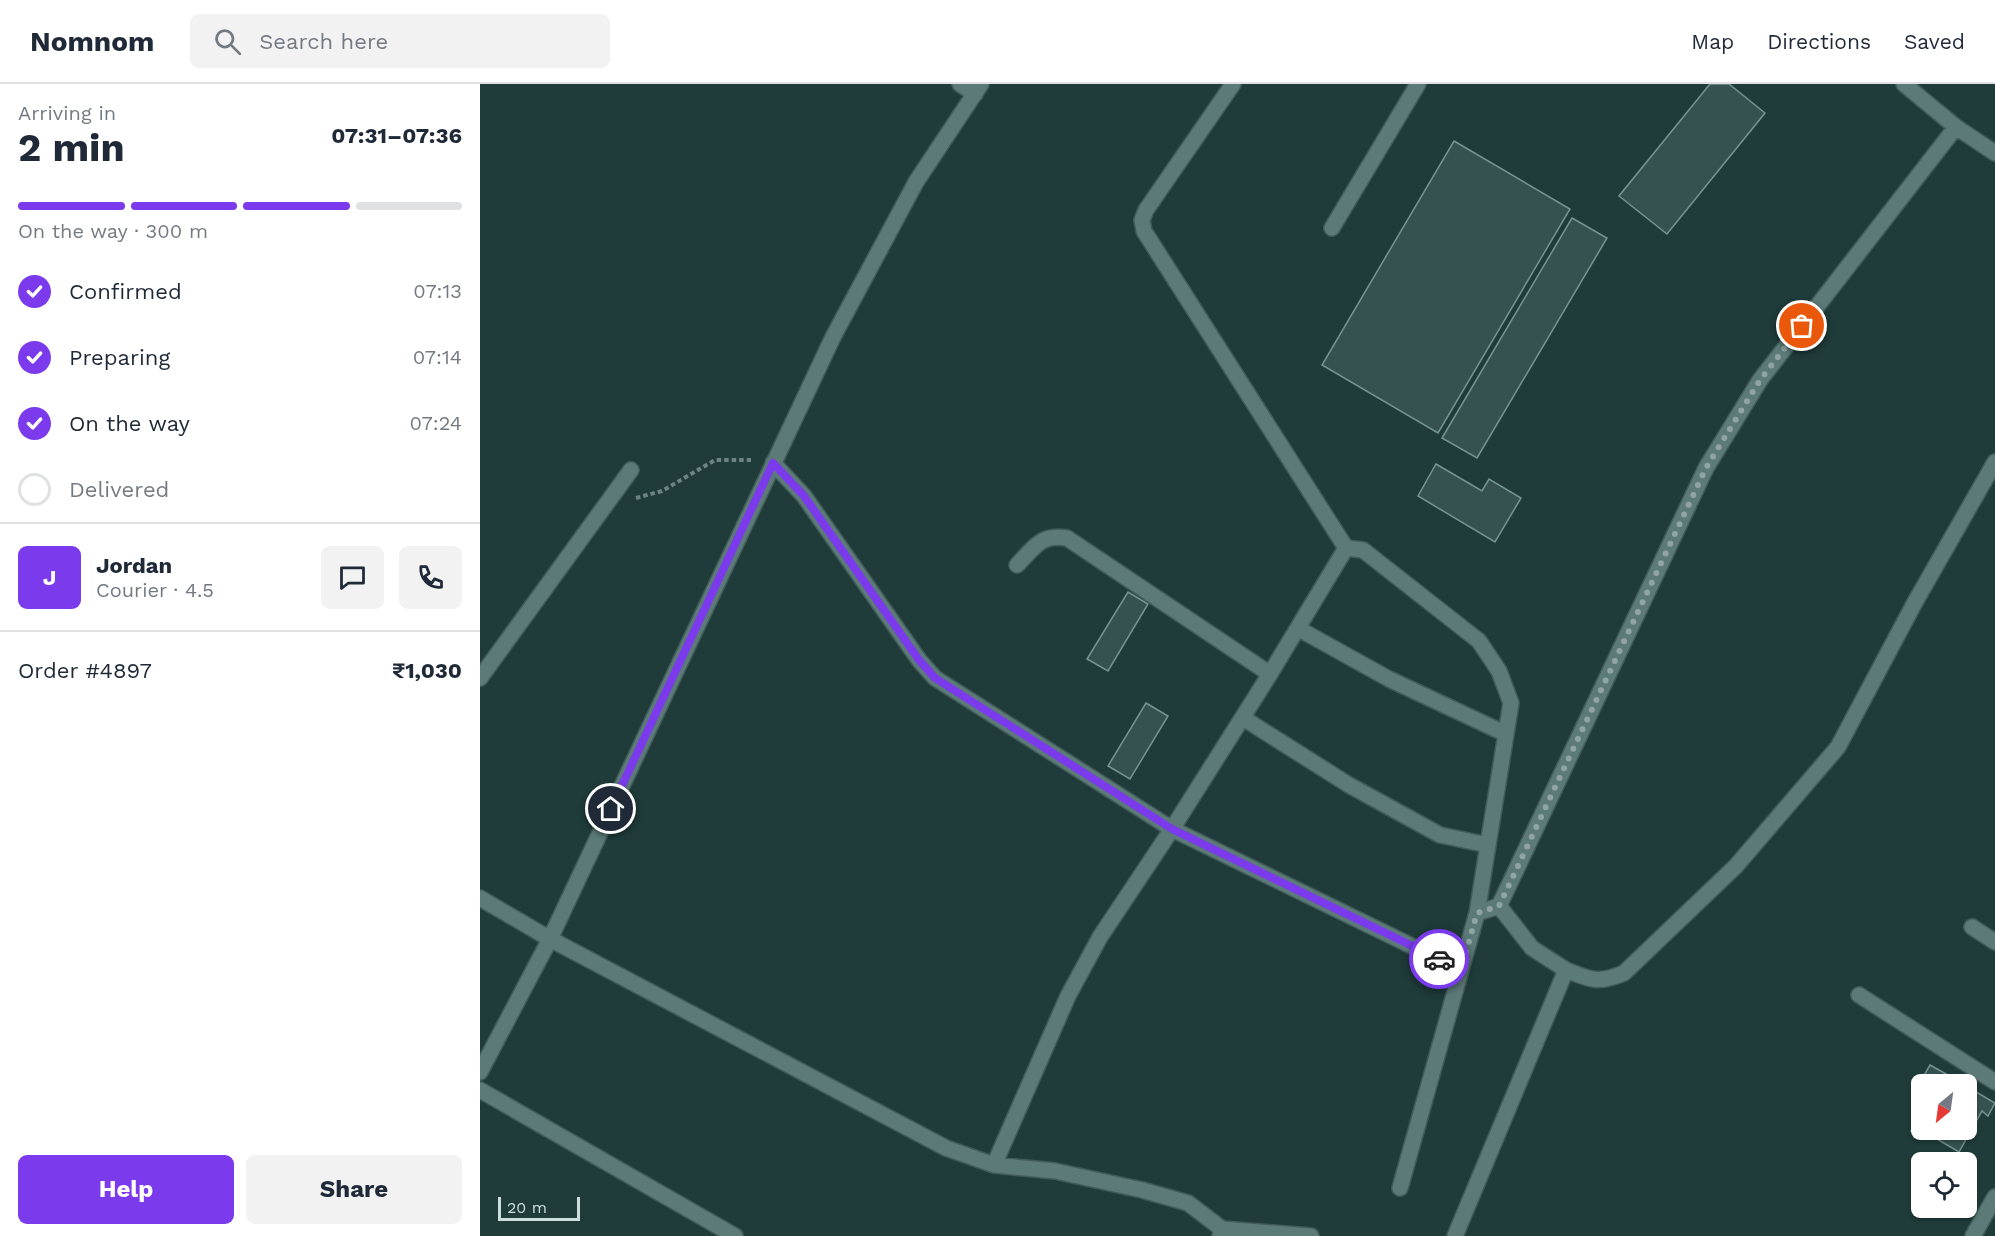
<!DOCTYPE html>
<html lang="en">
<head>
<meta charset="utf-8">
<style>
  :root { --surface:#fff; --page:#f2f2f3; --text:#1f2937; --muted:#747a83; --line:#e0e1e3; --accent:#7c3aed }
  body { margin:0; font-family:"Work Sans",sans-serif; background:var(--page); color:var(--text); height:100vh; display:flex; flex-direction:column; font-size:22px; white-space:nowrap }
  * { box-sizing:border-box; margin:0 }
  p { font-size:20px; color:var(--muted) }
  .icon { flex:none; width:33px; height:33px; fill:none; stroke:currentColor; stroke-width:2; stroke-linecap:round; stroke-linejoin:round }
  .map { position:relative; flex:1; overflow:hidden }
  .details { display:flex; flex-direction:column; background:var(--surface); width:480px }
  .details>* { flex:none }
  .needle { width:39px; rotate:209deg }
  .controls { position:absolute; left:1431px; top:990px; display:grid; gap:12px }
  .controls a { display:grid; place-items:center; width:66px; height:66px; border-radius:9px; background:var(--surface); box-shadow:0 2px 4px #0004; font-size:30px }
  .scale { position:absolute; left:18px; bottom:15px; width:82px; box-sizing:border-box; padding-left:6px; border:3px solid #cddedc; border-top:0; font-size:16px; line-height:21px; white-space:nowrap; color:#cddedc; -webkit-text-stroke:4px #1f3c3a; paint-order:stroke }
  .pin { position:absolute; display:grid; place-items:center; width:51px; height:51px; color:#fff; margin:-26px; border:3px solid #fff; border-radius:50%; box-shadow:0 2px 6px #0007 }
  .courier { position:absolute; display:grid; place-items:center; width:60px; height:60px; margin:-30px; border:4px solid #7c3aed; border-radius:50%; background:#fff; color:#222; box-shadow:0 2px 8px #0007 }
  .summary em { font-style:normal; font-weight:700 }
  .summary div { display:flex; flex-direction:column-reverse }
  .summary { display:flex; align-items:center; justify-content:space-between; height:102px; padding:0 18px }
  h1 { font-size:39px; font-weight:700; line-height:45px }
  .bar { display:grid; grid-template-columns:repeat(4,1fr); gap:9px 6px; align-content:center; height:72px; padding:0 18px }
  .bar i { height:8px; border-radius:4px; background:var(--line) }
  .bar .on { background:var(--accent) }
  .bar p { grid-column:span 4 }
  .line { display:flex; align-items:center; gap:15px; padding:0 18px; border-top:2px solid var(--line) }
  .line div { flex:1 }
  .round { display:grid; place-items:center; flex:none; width:63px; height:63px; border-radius:9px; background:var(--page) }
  ol { padding:0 18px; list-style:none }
  li { display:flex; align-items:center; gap:18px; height:66px }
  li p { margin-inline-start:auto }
  li .icon { padding:6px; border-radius:50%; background:var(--accent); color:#fff; stroke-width:4 }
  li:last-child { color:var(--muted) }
  li i { width:33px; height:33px; border:3px solid var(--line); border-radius:50% }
  .primary-button { display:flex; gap:12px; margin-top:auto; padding:12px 18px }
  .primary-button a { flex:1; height:69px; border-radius:9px; background:var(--accent); color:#fff; font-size:24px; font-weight:700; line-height:69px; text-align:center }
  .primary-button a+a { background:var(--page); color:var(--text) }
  header { display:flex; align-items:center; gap:36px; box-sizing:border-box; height:84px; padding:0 30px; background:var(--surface); border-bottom:2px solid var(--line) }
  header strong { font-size:28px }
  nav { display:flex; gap:33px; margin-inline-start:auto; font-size:21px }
  .search { width:420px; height:54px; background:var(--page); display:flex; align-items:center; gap:15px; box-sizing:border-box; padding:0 21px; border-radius:9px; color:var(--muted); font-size:22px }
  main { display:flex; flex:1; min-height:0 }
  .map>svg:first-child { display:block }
  .building { fill:#355250; stroke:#759592; stroke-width:1.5 }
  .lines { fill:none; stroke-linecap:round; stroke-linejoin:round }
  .minor-casing { stroke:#415b59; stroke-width:18 }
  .path { stroke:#6c8482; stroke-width:4; stroke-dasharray:4.5 3; stroke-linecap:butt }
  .minor { stroke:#5c7b78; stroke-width:15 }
  .done { stroke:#90a5a3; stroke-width:6; stroke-dasharray:0 10.8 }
  .route { stroke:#7c3aed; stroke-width:8 }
</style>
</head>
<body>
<header>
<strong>Nomnom</strong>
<div class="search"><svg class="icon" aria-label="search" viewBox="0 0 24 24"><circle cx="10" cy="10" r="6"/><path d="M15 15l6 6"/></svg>Search here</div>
<nav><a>Map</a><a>Directions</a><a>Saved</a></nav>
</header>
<main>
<section class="details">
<div class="summary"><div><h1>2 min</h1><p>Arriving in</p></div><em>07:31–07:36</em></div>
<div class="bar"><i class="on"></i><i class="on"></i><i class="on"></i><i></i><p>On the way · 300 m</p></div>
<ol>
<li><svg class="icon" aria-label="check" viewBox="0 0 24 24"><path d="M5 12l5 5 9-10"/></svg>Confirmed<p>07:13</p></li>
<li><svg class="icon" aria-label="check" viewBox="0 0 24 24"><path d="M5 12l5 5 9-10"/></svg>Preparing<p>07:14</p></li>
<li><svg class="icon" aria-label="check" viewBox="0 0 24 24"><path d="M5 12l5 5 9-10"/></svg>On the way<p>07:24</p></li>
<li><i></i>Delivered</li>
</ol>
<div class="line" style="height:108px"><b class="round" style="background:var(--accent);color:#fff">J</b><div><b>Jordan</b><p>Courier · 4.5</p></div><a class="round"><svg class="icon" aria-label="chat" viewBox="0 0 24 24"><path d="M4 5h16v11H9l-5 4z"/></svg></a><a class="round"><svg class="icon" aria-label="phone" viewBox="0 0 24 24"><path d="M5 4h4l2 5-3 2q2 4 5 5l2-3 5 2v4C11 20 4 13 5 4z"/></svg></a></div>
<div class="line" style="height:78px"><div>Order #4897</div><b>₹1,030</b></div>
<div class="primary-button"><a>Help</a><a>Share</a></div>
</section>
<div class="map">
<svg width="1515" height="1152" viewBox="0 0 1515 1152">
  <rect width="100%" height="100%" fill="#1f3c3a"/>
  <path class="building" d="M1230 0H1249L1285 29 1187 150 1139 112Z
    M974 57 1090 125 958 349 842 281Z
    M1092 134 1127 154 997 374 962 354Z
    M956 380 1002 407 1009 395 1041 414 1015 458 938 412Z
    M648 508 668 520 628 587 607 575Z
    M666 619 688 632 650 695 628 682Z
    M1450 981 1484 1000H1452L1442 995Z
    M1486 1002 1515 1019 1508 1032 1502 1027 1479 1068 1440 1045 1437 1050 1431 1047 1442 1028V1046H1486Z"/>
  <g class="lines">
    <defs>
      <path id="minor" d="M480 0 495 10
        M753 0 666 126 662 136 664 147 866 464
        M1424 0 1476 43 1515 69
        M852 144 938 0
        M293 379 324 412 439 576 455 594 692 745 981 886
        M537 481C555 463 560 450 587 454L790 590
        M819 545 909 595 1026 650
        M0 594 151 386
        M763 634 869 701 960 751 1008 761
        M0 814 70 855 466 1064 514 1081 575 1087 662 1106 708 1119 742 1145 740 1152
        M997 829 1019 822 1226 384 1280 296 1476 43
        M1492 843 1515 858
        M1086 886C1111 896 1118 900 1144 889L1256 782 1358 663 1434 520 1515 378
        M1379 911 1515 998
        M0 988 70 855 353 253 436 98 501 0
        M0 1006 255 1152
        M514 1081 588 912 620 853 692 745 790 590 866 464 883 466 999 557 1019 587 1031 619 997 829 920 1104
        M742 1145 831 1152
        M975 1152 1086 886 1052 864 1019 822
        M1493 1152 1515 1113"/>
    </defs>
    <use href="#minor" class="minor-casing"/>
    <path class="path" d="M156 414 182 407 235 376H271"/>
    <use href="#minor" class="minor"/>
  </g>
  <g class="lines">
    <path class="done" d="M959 875 981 886 997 829 1019 822 1226 384 1280 296 1322 242"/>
    <path class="route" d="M131 725 293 379 324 412 439 576 455 594 692 745 959 875"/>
  </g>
</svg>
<div class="controls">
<a><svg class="needle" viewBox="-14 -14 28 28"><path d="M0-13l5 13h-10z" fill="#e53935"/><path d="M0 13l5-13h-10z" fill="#747a83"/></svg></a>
<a><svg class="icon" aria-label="locate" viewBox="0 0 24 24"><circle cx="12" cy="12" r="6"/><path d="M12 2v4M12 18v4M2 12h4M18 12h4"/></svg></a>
</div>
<div class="scale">20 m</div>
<div class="pin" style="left:1322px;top:242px;background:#ea580c"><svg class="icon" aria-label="bag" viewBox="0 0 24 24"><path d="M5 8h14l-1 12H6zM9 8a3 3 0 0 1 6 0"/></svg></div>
<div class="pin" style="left:131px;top:725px;background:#1f2937"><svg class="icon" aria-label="home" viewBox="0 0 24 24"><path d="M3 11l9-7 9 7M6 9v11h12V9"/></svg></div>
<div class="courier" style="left:959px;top:875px"><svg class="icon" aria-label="car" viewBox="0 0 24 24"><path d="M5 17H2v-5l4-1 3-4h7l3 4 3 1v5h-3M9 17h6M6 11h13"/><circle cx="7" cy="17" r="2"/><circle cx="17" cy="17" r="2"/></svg></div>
</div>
</main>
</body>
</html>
